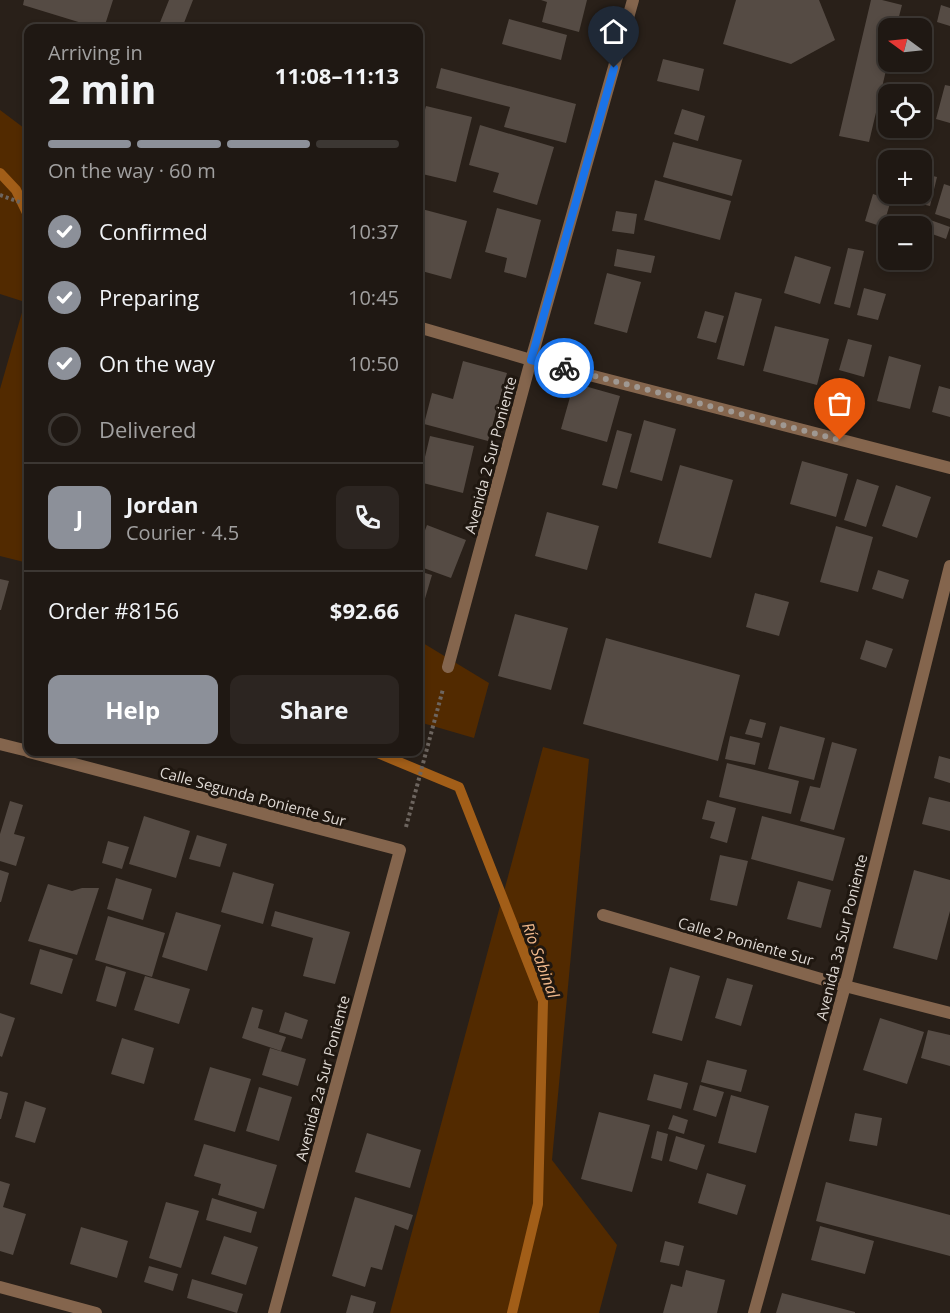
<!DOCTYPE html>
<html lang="en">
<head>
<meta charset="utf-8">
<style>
  :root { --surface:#1f1813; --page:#2c2521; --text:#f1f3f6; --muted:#a1a0a0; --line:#3c3733; --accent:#8c9099 }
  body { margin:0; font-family:"Open Sans",sans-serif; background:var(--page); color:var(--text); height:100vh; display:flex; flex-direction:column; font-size:22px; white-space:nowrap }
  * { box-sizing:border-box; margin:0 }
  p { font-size:20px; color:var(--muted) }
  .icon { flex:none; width:33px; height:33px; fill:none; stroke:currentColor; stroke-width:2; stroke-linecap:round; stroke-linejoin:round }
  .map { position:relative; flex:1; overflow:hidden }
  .sheet { position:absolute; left:24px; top:24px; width:399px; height:732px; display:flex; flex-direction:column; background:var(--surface); border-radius:12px; box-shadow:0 3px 9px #0003,0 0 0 2px var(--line) }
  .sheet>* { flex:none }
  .needle { width:39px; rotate:285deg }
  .fabs { position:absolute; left:878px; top:18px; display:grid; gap:12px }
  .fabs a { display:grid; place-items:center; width:54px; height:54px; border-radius:12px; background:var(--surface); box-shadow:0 3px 9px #0003,0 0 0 2px var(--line); font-size:30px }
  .pin { position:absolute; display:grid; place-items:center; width:51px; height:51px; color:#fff; margin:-62px -26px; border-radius:50% 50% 50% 0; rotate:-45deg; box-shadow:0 0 6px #0007 }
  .pin .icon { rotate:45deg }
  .courier { position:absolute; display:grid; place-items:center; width:60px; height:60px; margin:-30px; border:4px solid #1a73e8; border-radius:50%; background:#fff; color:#222; box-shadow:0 2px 8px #0007 }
  .overview em { font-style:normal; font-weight:700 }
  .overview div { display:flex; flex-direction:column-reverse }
  .overview { display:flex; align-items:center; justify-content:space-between; height:102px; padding:0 24px }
  h1 { font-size:39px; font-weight:700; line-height:45px }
  .bar { display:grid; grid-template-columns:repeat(4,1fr); gap:9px 6px; align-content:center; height:72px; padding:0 24px }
  .bar i { height:8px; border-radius:4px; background:var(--line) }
  .bar .on { background:var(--accent) }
  .bar p { grid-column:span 4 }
  .line { display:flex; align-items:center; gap:15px; padding:0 24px; border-top:2px solid var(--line) }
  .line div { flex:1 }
  .round { display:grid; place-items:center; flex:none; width:63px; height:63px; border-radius:12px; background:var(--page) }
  ol { padding:0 24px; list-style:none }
  li { display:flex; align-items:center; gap:18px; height:66px }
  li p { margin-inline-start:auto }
  li .icon { padding:6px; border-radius:50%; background:var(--accent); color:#fff; stroke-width:4 }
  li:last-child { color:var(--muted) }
  li i { width:33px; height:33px; border:3px solid var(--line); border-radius:50% }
  .action { display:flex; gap:12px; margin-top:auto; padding:12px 24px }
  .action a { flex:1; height:69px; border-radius:12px; background:var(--accent); color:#fff; font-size:24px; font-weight:700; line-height:69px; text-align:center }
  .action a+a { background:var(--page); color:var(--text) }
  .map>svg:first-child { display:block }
  .green { fill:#522a00 }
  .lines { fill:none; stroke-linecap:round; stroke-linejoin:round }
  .stream { stroke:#a25e18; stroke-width:10 }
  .building { fill:#554b44 }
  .path { stroke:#6d655f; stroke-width:4; stroke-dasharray:3 3; stroke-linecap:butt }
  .minor { stroke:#84654d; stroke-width:12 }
  .done { stroke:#9f9892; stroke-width:6; stroke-dasharray:0 10.8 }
  .route { stroke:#1a73e8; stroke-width:8 }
  .labels { text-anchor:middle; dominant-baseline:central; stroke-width:6; stroke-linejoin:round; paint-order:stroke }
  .street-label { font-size:15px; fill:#ded8d3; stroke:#1f1710 }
  .water-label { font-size:16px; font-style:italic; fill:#f3ba8d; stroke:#1f1710 }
</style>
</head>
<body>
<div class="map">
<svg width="950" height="1313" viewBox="0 0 950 1313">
  <rect width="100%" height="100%" fill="#292019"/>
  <path class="green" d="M0 110 28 131V563L0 556V389L25 302 0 294Z
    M418 640 489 683 474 738 419 722Z
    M543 747 589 759 552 1160 617 1245 599 1313H390Z"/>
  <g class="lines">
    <path class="stream" d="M0 173 16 190 28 215
      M375 752 459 787 543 1001 538 1204 512 1313"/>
  </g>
  <path class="building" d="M24 0H113L104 28H98L23 5Z
    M169 0H193L182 28H167L159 25Z
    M541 0H587L579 32 542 22 547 2Z
    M736 0H819L835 40 791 64 723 44Z
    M871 0H882L902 5 896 28H888V62L869 142 839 136Z
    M941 5 950 8V26L937 22Z
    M509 19 567 35 561 60 502 44Z
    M663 59 704 69 699 91 657 81Z
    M441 68 576 104 566 143 504 127 510 107 436 88Z
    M945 85 950 86V123L936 119Z
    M426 106 472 117 456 182 418 173V135Z
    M682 109 705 116 698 141 674 134Z
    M480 125 554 147 537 205 493 192 499 173 469 165Z
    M673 142 742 160 732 196 663 177Z
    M921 173 937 177 930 206 904 200 906 194H921Z
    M655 180 731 201 720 240 644 220Z
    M944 184 950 186V219L935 214Z
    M873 194 891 200 883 227 865 221Z
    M418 208 467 221 451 279 418 270Z
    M497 208 541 220 526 278 504 272 507 258 485 252Z
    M616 211 637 214 634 234 612 231Z
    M922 217 950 227 946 239 921 230V226H919Z
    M848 248 864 251 850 308 834 304Z
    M617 249 655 256 651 273 614 266Z
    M795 256 831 267 820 304 784 293Z
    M607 273 641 282 627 333 594 324Z
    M864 288 886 294 878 320 857 315Z
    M735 292 762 299 744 366 717 359Z
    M705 311 724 316 716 343 697 338Z
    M775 326 829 339 817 385 763 371Z
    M848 339 872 345 864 377 839 370Z
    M889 356 921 365 910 409 877 401Z
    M463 361 507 373 488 441 424 424 432 393 453 399Z
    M574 383 620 396 607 442 561 429Z
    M939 386 950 389V417L932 412Z
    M644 420 676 429 662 481 630 472Z
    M617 430 632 434 617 489 602 485Z
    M430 436 474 446 463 493 419 482Z
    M802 461 848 474 836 517 790 504Z
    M680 465 733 480 711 558 658 543Z
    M857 479 879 486 866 527 844 520Z
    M896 485 931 497 917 538 882 526Z
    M547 512 599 526 587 570 535 556Z
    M427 525 466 540 451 578 418 566V549Z
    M836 526 873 537 858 592 820 582Z
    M878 570 909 580 903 599 872 589Z
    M418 571 432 575 424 602 418 600Z
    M0 579 9 581 1 610H0Z
    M755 593 789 602 779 636 746 627Z
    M515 614 568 628 551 690 498 676Z
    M606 638 740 675 718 761 583 724Z
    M866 640 893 649 886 668 860 659Z
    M750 719 766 723 762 738 745 734Z
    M780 726 825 738 814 780 768 769Z
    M730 736 760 743 755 765 725 759Z
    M832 742 857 749 834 830 800 821 810 786 820 788Z
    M939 756 950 759V783L934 778Z
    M727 763 799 781 791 814 719 797Z
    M929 797 950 802V831L922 824Z
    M707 800 736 808 727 843 710 838 715 822 702 819Z
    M10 801 23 805 14 834 25 837 16 866 0 861V834Z
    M144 816 190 831 176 878 129 864Z
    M762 816 845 838 833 881 751 859Z
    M197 835 227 844 220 867 189 859Z
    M108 841 129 847 122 869 102 863Z
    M720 855 748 861 737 906 710 900Z
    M0 870 9 873 1 902H0Z
    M914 870 950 880V911L937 960 893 948Z
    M233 872 274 884 263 924 221 912Z
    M116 878 152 889 143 920 107 909Z
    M798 881 831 890 821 928 787 919Z
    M48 884 72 891 82 888H99L77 955 28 941Z
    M275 911 350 932 335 984 303 976 313 938 271 926Z
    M176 912 221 925 207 971 162 957Z
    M108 916 165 933 152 977 95 960Z
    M40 949 73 959 62 994 30 984Z
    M106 966 126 972 116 1007 96 1001Z
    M670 967 700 976 682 1041 652 1033Z
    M145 976 190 989 179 1024 134 1010Z
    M727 978 753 985 741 1026 715 1018Z
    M252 1007 263 1010 258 1028 286 1037 281 1051 242 1038Z
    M285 1012 308 1020 302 1039 279 1032Z
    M0 1013 15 1018 2 1057 0 1056Z
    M880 1018 924 1032 907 1084 863 1070Z
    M928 1030 950 1035V1066L921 1058Z
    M122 1038 154 1048 144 1084 111 1074Z
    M270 1048 306 1059 298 1086 262 1075Z
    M707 1060 747 1070 741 1092 701 1082Z
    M210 1067 251 1079 235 1132 194 1120Z
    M654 1074 688 1083 681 1109 647 1100Z
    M700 1085 724 1092 716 1117 693 1110Z
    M259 1087 292 1097 279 1141 246 1131Z
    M0 1091 8 1093 1 1119H0Z
    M731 1095 769 1106 756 1153 718 1143Z
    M25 1101 46 1108 35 1143 15 1137Z
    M599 1112 650 1125 632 1192 581 1179Z
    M855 1113 882 1118 877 1146 849 1141Z
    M673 1115 688 1120 684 1134 668 1129Z
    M657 1131 668 1134 662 1161 651 1158Z
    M367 1133 421 1150 410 1188 355 1172Z
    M676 1136 705 1145 697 1170 669 1161Z
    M204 1144 277 1165 264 1209 218 1195 221 1184 194 1176Z
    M707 1173 746 1185 737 1215 698 1203Z
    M0 1181 10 1184 3 1207 26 1214 13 1255 0 1251Z
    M826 1182 950 1215V1256L816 1221Z
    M355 1197 413 1215 408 1230 395 1225 382 1270 371 1267 365 1287 332 1276Z
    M212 1198 257 1212 251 1233 206 1220Z
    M166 1202 199 1211 181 1268 149 1258Z
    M820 1226 874 1241 865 1274 811 1260Z
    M81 1227 128 1241 117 1278 70 1264Z
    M224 1236 258 1247 246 1285 211 1274Z
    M665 1241 684 1246 679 1266 660 1262Z
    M149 1266 178 1274 173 1291 144 1282Z
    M686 1270 725 1280 717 1313H663L671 1284 682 1287Z
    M192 1279 243 1294 237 1313 187 1298Z
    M782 1293 855 1312V1313H776Z
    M351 1295 376 1302 373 1313H346Z"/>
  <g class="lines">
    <path class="path" d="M0 195 28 205
      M406 827 443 689"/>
    <path class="minor" d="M418 327 531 360 950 468
      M448 667 531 360 633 0
      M0 744 28 751
      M29 752 400 850 274 1313
      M603 915 845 986 950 1013
      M0 1287 96 1313
      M754 1313 845 986 950 566"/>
  </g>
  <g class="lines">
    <path class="done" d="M564 368 840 440"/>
    <path class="route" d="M564 368 531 360 614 68"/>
  </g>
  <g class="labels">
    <g class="street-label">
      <text transform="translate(490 455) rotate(-75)">Avenida 2 Sur Poniente</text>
      <text transform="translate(253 796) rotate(15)">Calle Segunda Poniente Sur</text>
      <text transform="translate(841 937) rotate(-76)">Avenida 3a Sur Poniente</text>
      <text transform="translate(746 941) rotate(16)">Calle 2 Poniente Sur</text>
      <text transform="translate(322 1078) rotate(-75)">Avenida 2a Sur Poniente</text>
    </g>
    <g class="water-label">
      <text transform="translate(541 960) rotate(70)">Río Sabinal</text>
    </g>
  </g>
</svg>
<div class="fabs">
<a><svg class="needle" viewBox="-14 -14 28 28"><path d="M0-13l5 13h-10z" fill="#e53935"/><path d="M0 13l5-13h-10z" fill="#a1a0a0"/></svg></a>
<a><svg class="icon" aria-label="locate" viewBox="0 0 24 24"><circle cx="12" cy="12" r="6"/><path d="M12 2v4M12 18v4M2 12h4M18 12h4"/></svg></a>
<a>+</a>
<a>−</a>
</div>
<div class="pin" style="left:840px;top:440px;background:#ea580c"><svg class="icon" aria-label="bag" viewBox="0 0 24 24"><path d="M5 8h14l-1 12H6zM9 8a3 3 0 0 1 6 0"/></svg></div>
<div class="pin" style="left:614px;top:68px;background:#1f2937"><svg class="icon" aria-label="home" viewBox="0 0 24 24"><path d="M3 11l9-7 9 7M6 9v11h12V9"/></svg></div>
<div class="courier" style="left:564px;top:368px"><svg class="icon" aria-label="bike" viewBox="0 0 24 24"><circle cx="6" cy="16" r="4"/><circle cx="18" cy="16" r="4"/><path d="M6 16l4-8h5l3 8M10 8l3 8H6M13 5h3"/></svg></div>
<section class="sheet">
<div class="overview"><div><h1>2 min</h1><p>Arriving in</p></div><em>11:08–11:13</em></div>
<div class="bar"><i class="on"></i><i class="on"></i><i class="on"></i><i></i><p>On the way · 60 m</p></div>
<ol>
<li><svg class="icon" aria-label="check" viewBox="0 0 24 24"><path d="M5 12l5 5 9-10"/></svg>Confirmed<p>10:37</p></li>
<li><svg class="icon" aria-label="check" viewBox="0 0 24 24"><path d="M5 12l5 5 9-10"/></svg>Preparing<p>10:45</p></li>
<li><svg class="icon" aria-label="check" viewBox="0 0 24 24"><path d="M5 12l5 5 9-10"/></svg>On the way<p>10:50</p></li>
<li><i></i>Delivered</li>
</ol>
<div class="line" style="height:108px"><b class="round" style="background:var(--accent);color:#fff">J</b><div><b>Jordan</b><p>Courier · 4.5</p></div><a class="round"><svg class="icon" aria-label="phone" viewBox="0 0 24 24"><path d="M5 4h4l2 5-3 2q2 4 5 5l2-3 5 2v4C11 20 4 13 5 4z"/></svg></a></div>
<div class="line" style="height:78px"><div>Order #8156</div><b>$92.66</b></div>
<div class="action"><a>Help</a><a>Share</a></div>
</section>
</div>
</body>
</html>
